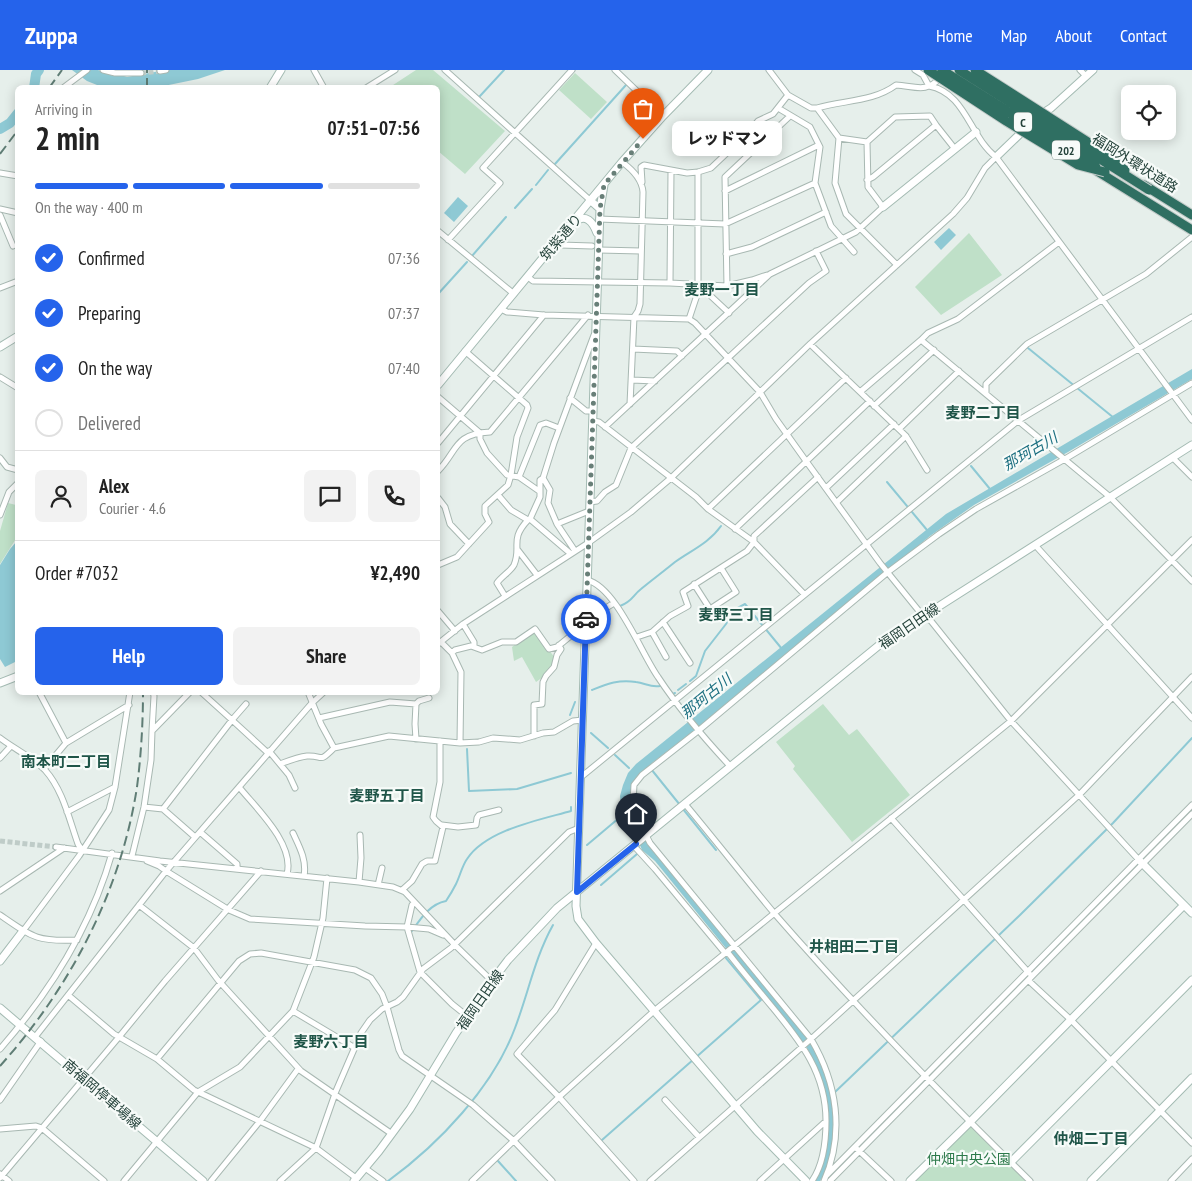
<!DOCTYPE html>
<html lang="en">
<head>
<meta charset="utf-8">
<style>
  :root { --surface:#fff; --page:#f2f2f2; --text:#222; --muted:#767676; --line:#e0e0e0; --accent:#2563eb }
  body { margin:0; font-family:"PT Sans Narrow","Noto Sans JP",sans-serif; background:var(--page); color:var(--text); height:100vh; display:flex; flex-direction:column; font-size:19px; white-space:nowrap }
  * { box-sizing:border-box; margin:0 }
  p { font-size:16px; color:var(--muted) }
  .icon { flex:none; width:28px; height:28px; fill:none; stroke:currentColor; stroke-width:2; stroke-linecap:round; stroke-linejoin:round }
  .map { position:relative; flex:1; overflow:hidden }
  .details { position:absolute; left:15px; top:15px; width:425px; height:610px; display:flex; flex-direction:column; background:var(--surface); border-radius:8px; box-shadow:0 2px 12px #0003 }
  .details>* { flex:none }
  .tools { position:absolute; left:1121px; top:15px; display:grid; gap:10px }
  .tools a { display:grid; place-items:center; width:55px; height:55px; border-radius:8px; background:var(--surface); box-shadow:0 2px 12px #0003; font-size:25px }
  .pin { position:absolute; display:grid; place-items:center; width:42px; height:42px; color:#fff; margin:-51px -21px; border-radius:50% 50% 50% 0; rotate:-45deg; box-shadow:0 0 5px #0007 }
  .pin .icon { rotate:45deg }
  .courier { position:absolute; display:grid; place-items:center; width:50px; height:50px; margin:-25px; border:4px solid #2563eb; border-radius:50%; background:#fff; color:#222; box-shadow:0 1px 6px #0007 }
  .bubble { position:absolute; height:35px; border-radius:8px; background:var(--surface); box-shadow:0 2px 12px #0003; font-size:16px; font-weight:800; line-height:35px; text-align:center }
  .summary em { font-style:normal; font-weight:800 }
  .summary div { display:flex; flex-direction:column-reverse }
  .summary { display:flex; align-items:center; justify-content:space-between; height:85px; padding:0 20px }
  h1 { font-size:32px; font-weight:800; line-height:38px }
  .bar { display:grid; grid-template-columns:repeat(4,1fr); gap:8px 5px; align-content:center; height:60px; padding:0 20px }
  .bar i { height:6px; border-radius:4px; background:var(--line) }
  .bar .on { background:var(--accent) }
  .bar p { grid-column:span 4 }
  .line { display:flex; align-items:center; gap:12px; padding:0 20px; border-top:1px solid var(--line) }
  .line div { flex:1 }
  .round { display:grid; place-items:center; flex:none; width:52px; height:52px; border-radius:8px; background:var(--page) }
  ol { padding:0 20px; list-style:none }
  li { display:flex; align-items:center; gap:15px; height:55px }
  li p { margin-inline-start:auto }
  li .icon { padding:5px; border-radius:50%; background:var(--accent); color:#fff; stroke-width:4 }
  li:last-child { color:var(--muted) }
  li i { width:28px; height:28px; border:2px solid var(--line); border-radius:50% }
  .action { display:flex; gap:10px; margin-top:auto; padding:10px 20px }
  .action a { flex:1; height:58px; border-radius:8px; background:var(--accent); color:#fff; font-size:20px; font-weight:800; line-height:58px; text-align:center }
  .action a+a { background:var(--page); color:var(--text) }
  header { display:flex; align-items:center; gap:30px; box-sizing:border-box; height:70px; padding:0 25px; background:var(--accent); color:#fff }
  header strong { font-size:24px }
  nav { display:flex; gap:28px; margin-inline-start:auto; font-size:18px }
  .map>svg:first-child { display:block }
  .green { fill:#bfe0c8 }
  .water { fill:#8ec9d4 }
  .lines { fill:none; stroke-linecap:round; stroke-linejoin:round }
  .stream { stroke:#8ec9d4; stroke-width:2 }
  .river { stroke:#8ec9d4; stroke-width:10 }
  .street-tunnel { stroke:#bfccc8; stroke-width:5; stroke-dasharray:5 2.5; stroke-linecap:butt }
  .street-casing { stroke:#a8b8b2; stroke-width:7 }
  .secondary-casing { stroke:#a4bbb3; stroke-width:9 }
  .highway-casing { stroke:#c2cac8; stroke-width:11 }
  .street { stroke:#fff; stroke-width:5 }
  .secondary { stroke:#fff; stroke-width:7 }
  .highway { stroke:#2f6f62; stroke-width:9 }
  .rail { stroke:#5f7d75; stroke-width:2; stroke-dasharray:10 5; stroke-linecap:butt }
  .highway-bridge-casing { stroke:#c2cac8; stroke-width:11; stroke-linecap:butt }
  .highway-bridge { stroke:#2f6f62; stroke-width:9 }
  .done { stroke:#687f78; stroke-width:5; stroke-dasharray:0 9 }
  .route { stroke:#2563eb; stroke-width:6 }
  .labels { text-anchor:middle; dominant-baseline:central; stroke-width:4.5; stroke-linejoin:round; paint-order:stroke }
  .shield { fill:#f7fbf9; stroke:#637a73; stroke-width:1 }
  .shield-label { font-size:12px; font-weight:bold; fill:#24423a }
  .street-label { font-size:14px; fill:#24423a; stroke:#f7fbf9 }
  .park-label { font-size:14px; fill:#2d7a4b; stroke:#f7fbf9 }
  .neighbourhood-label { font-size:15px; font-weight:bold; fill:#1f5548; stroke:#f7fbf9 }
  .water-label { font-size:15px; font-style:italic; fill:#1c6f80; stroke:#f7fbf9 }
</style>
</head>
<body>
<header>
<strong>Zuppa</strong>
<nav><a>Home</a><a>Map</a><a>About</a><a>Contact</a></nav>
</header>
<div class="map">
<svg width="1192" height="1111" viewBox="0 0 1192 1111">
  <rect width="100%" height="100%" fill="#e6efeb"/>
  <path class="green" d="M416 0H433L505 61 465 104 438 81V18L390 17Z
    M575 3 607 32 591 49 559 20Z
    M969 163 1002 205 941 245 915 217Z
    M8 433 16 435 17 439V467L0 494V461Z
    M533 562 536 563 555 588 550 602 536 612 522 587 514 591 512 577Z
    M823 634 849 665 857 659 910 725 852 772 793 699 795 696 776 672Z
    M970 1056 1026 1111H915Z"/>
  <path class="water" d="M72 0H98L113 6 121 5 127 7 166 0H225L198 9 154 18 102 17 87 11Z
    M458 127 468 136 454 152 444 143Z
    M949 158 956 165 941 180 934 172Z
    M1192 299V309L1068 382 974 435 930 466 757 608 722 639 652 693 636 708 631 726 633 745 649 773 812 974C817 984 823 995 827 1005 837 1035 839 1085 820 1111H814L816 1107 828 1046 814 992 807 978 655 791 642 780 635 763 624 747 621 736 620 726 623 715 628 703 636 694 946 444Z
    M17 471V591L5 597 0 589V495L10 479Z"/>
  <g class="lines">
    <path class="stream" d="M480 26 504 0
      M555 94 626 15
      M536 115 548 100
      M515 138 532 119
      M472 186 506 147
      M438 224 467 192
      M1028 278 1114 348
      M971 396 990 419
      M887 412 927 460
      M745 534 782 579
      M620 536C633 531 632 526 641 519 652 510 664 501 675 492 692 480 709 473 721 456
      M690 611 696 606 705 581 726 554 734 540 745 534
      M664 614 673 624 675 623
      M592 620C607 614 619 609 636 612 645 613 651 618 660 616
      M678 620 686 614
      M570 645 575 632
      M591 663 608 678
      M467 679 469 721 517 719 571 703
      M615 685 629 698
      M647 694 680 735
      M683 739 716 780
      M587 775 619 748
      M1143 790 1192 740
      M601 815 637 784
      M412 861C421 848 430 834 446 831 450 825 453 820 456 814 460 806 462 796 467 789 486 760 539 750 571 741V737
      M834 1023 1020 845 1113 753 1192 668
      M602 1070 761 930 726 888 727 886
      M498 1091 516 1111
      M835 1100 1139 793
      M388 1111C439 1074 493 1017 515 958 528 924 535 887 553 855"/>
    <path class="river" d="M34 18 36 4 39 0
      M0 59 10 53 18 43"/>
    <path class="street-tunnel" d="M141 3 160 1
      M0 771 56 777"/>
    <defs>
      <path id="street" d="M103 0 115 3H141
        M314 0 324 18
        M445 0 591 131
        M615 0 663 46
        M915 0 923 5 929 16
        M1080 0 1086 6
        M160 1 166 0
        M929 16C966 23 969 66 996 87L1192 350
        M63 18 87 0
        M366 18 395 0
        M778 38 810 57 820 77 815 113 831 156 854 182
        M817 38C844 30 873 32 896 15 915 16 926 24 941 7
        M839 68 835 113 846 144 897 195
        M867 72 895 47 930 46 936 55
        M622 92C633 100 642 109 643 122L640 234 638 241 634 247 630 334
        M0 103 18 106
        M867 110 873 107 936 55 955 79
        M642 112 641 97 644 95 687 103 698 102 711 98 729 81 737 77 758 51 773 44 788 25
        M725 121 819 75
        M0 139 18 143
        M0 145 13 176
        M599 149 725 154 815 113
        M438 161 514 224
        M448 170 500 113 483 98 572 0
        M557 172 560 175 592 176
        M599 180 641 181
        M726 184 752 177 826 142
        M528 207 533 211 670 213 671 101
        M670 213 727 216 752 210 767 205
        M699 215 729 243
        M727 216 725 107 790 46
        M0 218 18 211
        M501 239 507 242 544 245 689 249 695 253 760 322 776 349 806 391 880 493 923 546 931 551 1011 651 1139 790
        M689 249 698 222V102
        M921 270 928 263 958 249 1059 172
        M810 274 906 366 927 400
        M633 279 677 281 682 286
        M0 307 18 318
        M632 310 655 311
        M860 322 921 270 1110 427 1192 511
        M986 323V314L1027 274 1146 204 1192 167
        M438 327 480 363V369L487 383 507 405 519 407 539 421
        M570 328 586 341H593
        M874 336 934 280
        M593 351 599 352 696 427 708 439 754 472 804 524
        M605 357 770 204 856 162 883 137 868 117 867 72 839 68 817 38H811L788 25 769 0
        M899 359 959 301
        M438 373 544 245
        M0 388 7 397 18 400
        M1173 388 1192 407
        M438 401C458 381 453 364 490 362L588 245
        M519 407 540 355 546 353 559 358
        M543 408 550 420 548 433 557 454 589 441
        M826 418 894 354
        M498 425 511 440 528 450 530 449 571 484
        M438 428 445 437 450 454 469 474
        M590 432 597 431 605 422 616 415 631 378 645 365 809 213 826 201 816 181
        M837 432 906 366
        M708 439 846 308
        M0 445 9 422 18 413
        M530 449 540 427V410L543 408 554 373 594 265
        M557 454 575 481
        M735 459 870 331
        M1035 475 1192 648
        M517 479 537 505
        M438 495 457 487 489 452 485 444V436L508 415 511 405 517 367 528 338 527 335 465 281
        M587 510C616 517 641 583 658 607 679 639 704 668 730 696
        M694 514 710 539 736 522 721 498
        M505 526 497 513C501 507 511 501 514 495 522 476 509 470 528 450
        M438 541 455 561
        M586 547 593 546 614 533
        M663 552 690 593
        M463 554 474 572V576
        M652 562 666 587
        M637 567 652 562 670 546 688 536 683 522 747 481 754 472V466L818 407
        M441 572 452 583 461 602 460 673
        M438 574 463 554 588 473 631 442 671 408 810 274 953 144 967 128 985 98 996 87
        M452 583 455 580 471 576 482 580 502 572H516L535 559 549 579 557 577 579 559H586
        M39 622 66 673 129 635
        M201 622 232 650 246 634
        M308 622 321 654 334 678 389 666 460 673 479 672 493 668 520 670 543 663 554 662 573 651 583 650
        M416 634 419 631 429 628
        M319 648 390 632 416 634 415 654 416 669
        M152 661 154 626 153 622
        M534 666V635L542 634 543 612 546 606 554 597 557 585 561 579 559 575
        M0 668C13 678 33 688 45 700 63 720 69 749 78 774L82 780
        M269 681 289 705 295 718
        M0 688 11 676
        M280 694C288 691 298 687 307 686 324 685 318 694 334 678
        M44 699 66 673
        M581 707 1019 350 1192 247
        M239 717C256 738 295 774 287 804
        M685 734C715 770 744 807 774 843 855 936 942 1025 1030 1111
        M144 737 163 739 195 767
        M163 739 232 650 268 683
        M67 742 115 717
        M891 748 1029 903
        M442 755 458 757 476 755 477 748 479 745 499 740
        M200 762 237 794V798
        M293 763C299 776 307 790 304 806
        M634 776 655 799 725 883 729 884C743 902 758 920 773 938 801 972 826 1003 826 1051L760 1111
        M56 777 160 791 359 812 393 817 405 822 456 876 492 911
        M132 786 144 737 151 690 152 661 190 622
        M147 791 159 796 166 801 229 840 250 849 365 856 407 857 429 859 443 865
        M359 812 361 788 360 765
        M378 815 382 798
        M402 820 412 811 422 794 427 791H435L443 757 436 751 433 747 440 712V671
        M0 821 64 778
        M414 833 412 835 407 857 420 902 452 934 467 946
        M139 835 194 878 218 910 301 1001 392 1064
        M0 845C32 867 37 872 77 870
        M23 861 79 786 109 740 115 717 130 622
        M596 873 555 940 517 984 559 1027 634 1111
        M1029 911 1071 950 1192 1073
        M68 925 114 964 157 989 194 1020 316 1078 356 1108
        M293 941 355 978
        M35 967 166 801 312 633 324 622
        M0 979C50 922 91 857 112 783
        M157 989 239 891 250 884 261 883 355 900 371 908 382 924 387 937 399 980 402 986 473 1035 514 1071 552 1111
        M0 1030 41 971
        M665 1030 699 1067
        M0 1059 36 1056 42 1058 104 1111
        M857 1079 891 1111
        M365 1098 383 1111
        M0 1104 9 1111
        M827 1105 1192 735
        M0 1108 119 967 165 911 261 801
        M124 1111 198 1022 240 997 293 941 314 887 323 848 327 808
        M211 1111 260 1051 298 999
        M280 1111 316 1078 336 1021 361 963 370 950 382 939 397 932 403 927 423 899 451 878 569 762 579 758
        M472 1111 559 1027 654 941 1011 651 1192 470
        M650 1111 811 969 1080 724 1192 607
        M812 1111C823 1095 826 1070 826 1051
        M824 1111C845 1063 837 1013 811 969L650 773 635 744 633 732 634 715 642 705 698 661 888 502 939 464 976 439 1065 389 1192 313
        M830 1111 1192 744
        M1171 1111 1192 1089"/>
      <path id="secondary" d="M270 18 281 0
        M1040 45 1051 38 1093 0
        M996 87 1025 59
        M591 131 600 139 576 836 578 849 596 873 757 1061 806 1111
        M883 137 976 62
        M600 139 604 115
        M574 152C586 143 593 152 597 163
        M0 277 18 266
        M438 315 622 92 663 46 708 0
        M0 613 18 606
        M1139 790 1192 843
        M0 891 23 861
        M0 938 203 1111
        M1011 1092 1192 910
        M354 1111 379 1081 410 1039 456 963 492 911 508 890 557 838 883 572 1192 375
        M910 1111 971 1051 1184 835
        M1091 1111 1192 1008"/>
      <path id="highway" d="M1097 101 1192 160
        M1144 115 1192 145"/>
    </defs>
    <use href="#street" class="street-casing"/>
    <use href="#secondary" class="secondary-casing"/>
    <use href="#highway" class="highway-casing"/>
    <use href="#street" class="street"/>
    <use href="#secondary" class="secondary"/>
    <use href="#highway" class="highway"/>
    <path class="rail" d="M49 18 62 0
      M147 18V0
      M0 84 18 60
      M0 996C70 918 121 821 137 717 141 686 143 654 143 622"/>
    <defs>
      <path id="highway-bridge" d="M928 0 1006 51 1078 95 1105 102
        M942 0 1096 97
        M959 0 1149 120
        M975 0 1091 74 1125 100"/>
    </defs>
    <use href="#highway-bridge" class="highway-bridge-casing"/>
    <use href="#highway-bridge" class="highway-bridge"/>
  </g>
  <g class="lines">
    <path class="done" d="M586 549 600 139 604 115 643 69"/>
    <path class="route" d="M586 549 577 822 636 774"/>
  </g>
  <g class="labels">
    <g class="shield">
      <rect x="1014" y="42.5" width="18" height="19" rx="4"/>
      <rect x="1052" y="70.5" width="28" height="19" rx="4"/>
    </g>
    <g class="shield-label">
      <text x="1023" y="52">C</text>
      <text x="1066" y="80">202</text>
    </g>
    <g class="street-label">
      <text transform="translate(1135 93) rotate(32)">福岡外環状道路</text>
      <text transform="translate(561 167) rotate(-50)">筑紫通り</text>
      <text transform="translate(909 556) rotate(-34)">福岡日田線</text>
      <text transform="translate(480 930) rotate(-55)">福岡日田線</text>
      <text transform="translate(102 1024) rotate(41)">南福岡停車場線</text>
    </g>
    <g class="park-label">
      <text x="969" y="1089">仲畑中央公園</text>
    </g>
    <g class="neighbourhood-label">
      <text x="722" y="219">麦野一丁目</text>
      <text x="983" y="342">麦野二丁目</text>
      <text x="736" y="544">麦野三丁目</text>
      <text x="66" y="691">南本町二丁目</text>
      <text x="387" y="725">麦野五丁目</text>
      <text x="854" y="876">井相田二丁目</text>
      <text x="331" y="971">麦野六丁目</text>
      <text x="1091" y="1068">仲畑二丁目</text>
    </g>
    <g class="water-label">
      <text transform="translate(1030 381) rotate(-30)">那珂古川</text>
      <text transform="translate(706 626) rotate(-39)">那珂古川</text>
    </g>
  </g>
</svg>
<div class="tools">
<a><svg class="icon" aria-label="locate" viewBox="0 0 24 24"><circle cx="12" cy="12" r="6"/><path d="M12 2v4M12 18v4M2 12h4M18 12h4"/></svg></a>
</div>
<div class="pin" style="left:643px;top:69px;background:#ea580c"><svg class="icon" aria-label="bag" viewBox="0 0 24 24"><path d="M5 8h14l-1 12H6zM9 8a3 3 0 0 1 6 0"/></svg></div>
<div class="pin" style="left:636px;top:774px;background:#1f2937"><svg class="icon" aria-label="home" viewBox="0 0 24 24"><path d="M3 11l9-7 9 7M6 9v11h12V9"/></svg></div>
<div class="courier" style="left:586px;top:549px"><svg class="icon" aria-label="car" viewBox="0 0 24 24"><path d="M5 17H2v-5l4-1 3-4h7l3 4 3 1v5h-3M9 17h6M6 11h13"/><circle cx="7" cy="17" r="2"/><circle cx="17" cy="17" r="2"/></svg></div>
<div class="bubble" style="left:672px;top:51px;width:110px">レッドマン</div>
<section class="details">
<div class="summary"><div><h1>2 min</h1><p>Arriving in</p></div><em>07:51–07:56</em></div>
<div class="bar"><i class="on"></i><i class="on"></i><i class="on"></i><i></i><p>On the way · 400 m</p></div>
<ol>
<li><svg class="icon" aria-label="check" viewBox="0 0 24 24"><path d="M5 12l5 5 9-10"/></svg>Confirmed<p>07:36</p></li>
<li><svg class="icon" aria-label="check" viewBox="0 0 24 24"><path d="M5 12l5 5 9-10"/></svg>Preparing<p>07:37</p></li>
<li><svg class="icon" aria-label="check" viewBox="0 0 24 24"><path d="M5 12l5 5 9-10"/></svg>On the way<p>07:40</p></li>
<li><i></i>Delivered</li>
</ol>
<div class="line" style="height:90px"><a class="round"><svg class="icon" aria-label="person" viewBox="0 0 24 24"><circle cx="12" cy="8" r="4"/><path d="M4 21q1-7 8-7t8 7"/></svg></a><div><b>Alex</b><p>Courier · 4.6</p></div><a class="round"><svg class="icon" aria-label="chat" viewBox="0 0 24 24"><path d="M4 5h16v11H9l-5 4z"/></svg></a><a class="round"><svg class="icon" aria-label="phone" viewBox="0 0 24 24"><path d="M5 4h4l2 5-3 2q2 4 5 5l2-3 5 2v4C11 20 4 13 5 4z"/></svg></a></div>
<div class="line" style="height:65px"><div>Order #7032</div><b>¥2,490</b></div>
<div class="action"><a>Help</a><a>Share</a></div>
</section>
</div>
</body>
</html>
